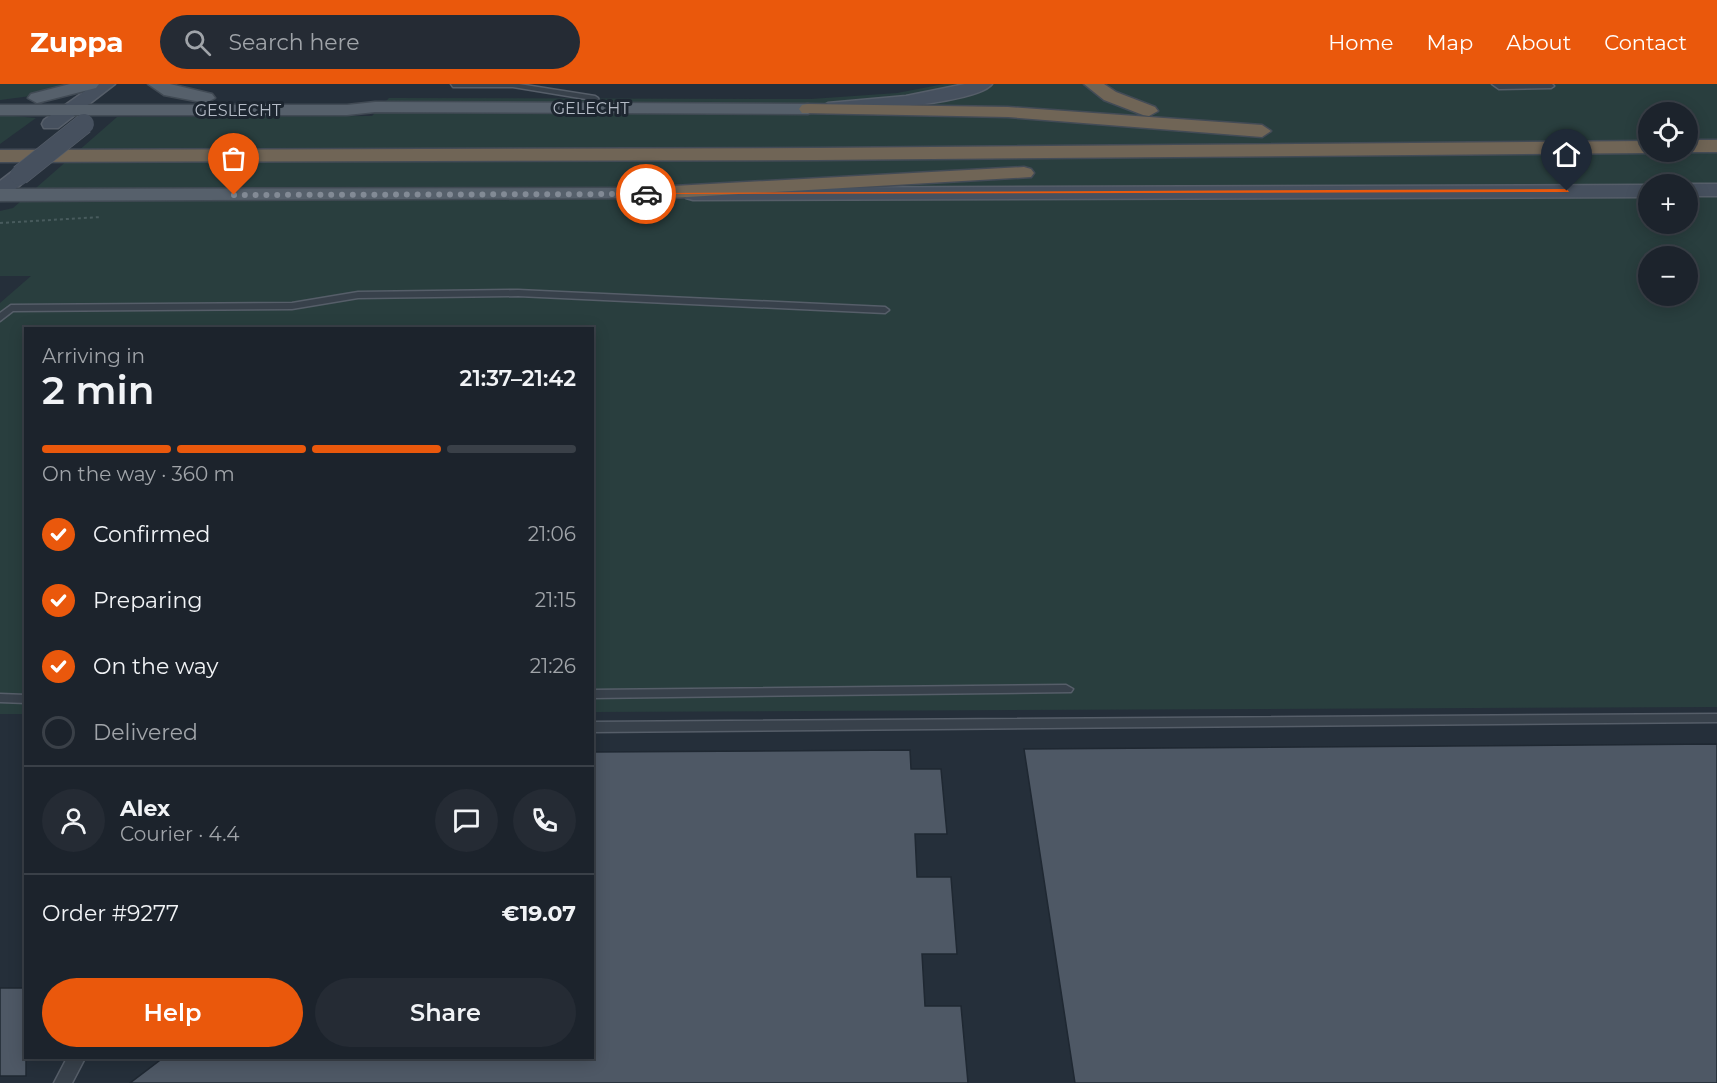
<!DOCTYPE html>
<html lang="en">
<head>
<meta charset="utf-8">
<style>
  :root { --surface:#1c232c; --page:#252b34; --text:#f1f3f6; --muted:#a0a4a9; --line:#3a4048; --accent:#ea580c }
  body { margin:0; font-family:Montserrat,sans-serif; background:var(--page); color:var(--text); height:100vh; display:flex; flex-direction:column; font-size:22px; white-space:nowrap }
  * { box-sizing:border-box; margin:0 }
  p { font-size:20px; color:var(--muted) }
  .icon { flex:none; width:33px; height:33px; fill:none; stroke:currentColor; stroke-width:2; stroke-linecap:round; stroke-linejoin:round }
  .map { position:relative; flex:1; overflow:hidden }
  .sheet { position:absolute; left:24px; top:243px; width:570px; height:732px; display:flex; flex-direction:column; background:var(--surface); border-radius:0px; box-shadow:0 3px 15px #0003,0 0 0 2px var(--line) }
  .sheet>* { flex:none }
  .controls { position:absolute; left:1638px; top:18px; display:grid; gap:12px }
  .controls a { display:grid; place-items:center; width:60px; height:60px; border-radius:50%; background:var(--surface); box-shadow:0 3px 15px #0003,0 0 0 2px var(--line); font-size:30px }
  .pin { position:absolute; display:grid; place-items:center; width:51px; height:51px; color:#fff; margin:-62px -26px; border-radius:50% 50% 50% 0; rotate:-45deg; box-shadow:0 0 6px #0007 }
  .pin .icon { rotate:45deg }
  .courier { position:absolute; display:grid; place-items:center; width:60px; height:60px; margin:-30px; border:4px solid #ea580c; border-radius:50%; background:#fff; color:#222; box-shadow:0 2px 8px #0007 }
  .headline em { font-style:normal; font-weight:600 }
  .headline div { display:flex; flex-direction:column-reverse }
  .headline { display:flex; align-items:center; justify-content:space-between; height:102px; padding:0 18px }
  h1 { font-size:39px; font-weight:600; line-height:45px }
  .bar { display:grid; grid-template-columns:repeat(4,1fr); gap:9px 6px; align-content:center; height:72px; padding:0 18px }
  .bar i { height:8px; border-radius:4px; background:var(--line) }
  .bar .selected { background:var(--accent) }
  .bar p { grid-column:span 4 }
  .line { display:flex; align-items:center; gap:15px; padding:0 18px; border-top:2px solid var(--line) }
  .line div { flex:1 }
  .round { display:grid; place-items:center; flex:none; width:63px; height:63px; border-radius:32px; background:var(--page) }
  ol { padding:0 18px; list-style:none }
  li { display:flex; align-items:center; gap:18px; height:66px }
  li p { margin-inline-start:auto }
  li .icon { padding:6px; border-radius:50%; background:var(--accent); color:#fff; stroke-width:4 }
  li:last-child { color:var(--muted) }
  li i { width:33px; height:33px; border:3px solid var(--line); border-radius:50% }
  .button { display:flex; gap:12px; margin-top:auto; padding:12px 18px }
  .button a { flex:1; height:69px; border-radius:36px; background:var(--accent); color:#fff; font-size:24px; font-weight:600; line-height:69px; text-align:center }
  .button a+a { background:var(--page); color:var(--text) }
  header { display:flex; align-items:center; gap:36px; box-sizing:border-box; height:84px; padding:0 30px; background:var(--accent); color:#fff }
  header strong { font-size:28px }
  nav { display:flex; gap:33px; margin-inline-start:auto; font-size:21px }
  .search { width:420px; height:54px; background:var(--page); display:flex; align-items:center; gap:15px; box-sizing:border-box; padding:0 21px; border-radius:33px; color:var(--muted); font-size:22px }
  .map>svg:first-child { display:block }
  .green { fill:#293e3e; fill-rule:evenodd }
  .building { fill:#4e5865; stroke:#1f2832; stroke-width:1.5 }
  .lines { fill:none; stroke-linecap:round; stroke-linejoin:round }
  .lane-casing { stroke:#565e69; stroke-width:3 }
  .secondary-casing { stroke:#565e69; stroke-width:3 }
  .primary-casing { stroke:#414a54; stroke-width:3 }
  .highway-casing { stroke:#434b56; stroke-width:3 }
  .path { stroke:#485b5d; stroke-width:2; stroke-dasharray:3 3; stroke-linecap:butt }
  .lane { fill:#38414b; fill-rule:evenodd }
  .secondary { fill:#46505e; fill-rule:evenodd }
  .primary { fill:#56606b; fill-rule:evenodd }
  .highway { fill:#706556; fill-rule:evenodd }
  .secondary-bridge-casing { stroke:#565e69; stroke-width:21; stroke-linecap:butt }
  .secondary-bridge { stroke:#46505e; stroke-width:20 }
  .route { fill:#ea580c }
  .done { stroke:#828a95; stroke-width:6; stroke-dasharray:0 10.8 }
  .labels { text-anchor:middle; dominant-baseline:central; stroke-width:6; stroke-linejoin:round; paint-order:stroke }
  .far-street-label { font-size:16px; fill:#b4bbc6; stroke:#1d2630 }
</style>
</head>
<body>
<header>
<strong>Zuppa</strong>
<div class="search"><svg class="icon" aria-label="search" viewBox="0 0 24 24"><circle cx="10" cy="10" r="6"/><path d="M15 15l6 6"/></svg>Search here</div>
<nav><a>Home</a><a>Map</a><a>About</a><a>Contact</a></nav>
</header>
<div class="map">
<svg width="1717" height="999" viewBox="0 0 1717 999">
  <rect width="100%" height="100%" fill="#252f3a"/>
  <path class="green" d="M0 0H82L31 12 0 16Z
    M944 0H1717V623L593 628 592 244H26L25 630H0V219L31 192H0V127L13 124 117 33 372 32 389 14 811 15 897 9ZM1648 28H1688V68H1648ZM1648 100H1688V140H1648ZM1648 172H1688V212H1648Z
    M0 31H3L36 34 0 60Z"/>
  <path class="building" d="M1717 660V999H1075L1024 665Z
    M910 666 911 685H941L947 750H915L917 793H951L957 870H922L925 922H961L968 999H130L163 974H592V668Z
    M0 904H26V992H0Z"/>
  <g class="lines">
    <defs>
      <path id="lane" d="M451 0H519L595 12 598 14 602 24 597 25 592 16 513 3H453Z
        M1492 0H1552L1554 2 1551 4 1499 5Z
        M518 206 885 223 889 226 885 229 518 212 358 214 292 225 13 227 0 237V229L11 221 292 219 358 208Z
        M1066 601 1073 605 1071 608 592 614V606Z
        M0 610 26 611V619L0 618Z
        M1717 630V638L592 648V638Z
        M67 974H85L72 999H54Z"/>
      <path id="secondary" d="M95 0H115L58 44H44L42 40 44 36Z
        M965 0H992C977 20 856 27 828 29L819 24 828 19 906 12Z
        M20 85 27 87 30 91C23 100 11 110 0 113V97L13 87Z
        M1685 100H1717V112H1688V100Z
        M1648 101V113L693 116 686 114 683 110 686 106 693 104Z"/>
      <path id="primary" d="M70 0H99L96 4 37 19 28 14 31 10Z
        M148 0H170L212 10 215 14 206 19 164 11Z
        M375 18 808 20 817 25 808 30 375 28 347 31H0V21H347Z
        M637 104 644 106 647 110 644 114 0 117V105Z"/>
      <path id="highway" d="M1084 0H1104L1116 8 1155 23 1158 27 1149 32 1143 31 1104 16Z
        M808 20 1008 23 1262 41 1271 47 1262 53 1008 33 802 29 799 25 802 21Z
        M1688 56H1717V68H1687Z
        M1648 57V68H1653L1648 69 818 76 0 78V66L818 64Z
        M1024 83 1031 85 1034 89 1031 93 637 116 630 114 627 110 630 106 637 104Z"/>
    </defs>
    <use href="#lane" class="lane-casing"/>
    <use href="#secondary" class="secondary-casing"/>
    <use href="#primary" class="primary-casing"/>
    <use href="#highway" class="highway-casing"/>
    <path class="path" d="M0 139 101 133"/>
    <use href="#lane" class="lane"/>
    <use href="#secondary" class="secondary"/>
    <use href="#primary" class="primary"/>
    <use href="#highway" class="highway"/>
    <defs>
      <path id="secondary-bridge" d="M20 91 84 40"/>
    </defs>
    <use href="#secondary-bridge" class="secondary-bridge-casing"/>
    <use href="#secondary-bridge" class="secondary-bridge"/>
  </g>
  <path class="route" d="M1567 105 1569 108 643 110 646 109Z"/>
  <g class="lines">
    <path class="done" d="M234 111 646 110"/>
  </g>
  <g class="labels">
    <g class="far-street-label">
      <text x="591" y="24">GELECHT</text>
      <text x="238" y="26">GESLECHT</text>
    </g>
  </g>
</svg>
<div class="controls">
<a><svg class="icon" aria-label="locate" viewBox="0 0 24 24"><circle cx="12" cy="12" r="6"/><path d="M12 2v4M12 18v4M2 12h4M18 12h4"/></svg></a>
<a>+</a>
<a>−</a>
</div>
<div class="pin" style="left:234px;top:111px;background:#ea580c"><svg class="icon" aria-label="bag" viewBox="0 0 24 24"><path d="M5 8h14l-1 12H6zM9 8a3 3 0 0 1 6 0"/></svg></div>
<div class="pin" style="left:1567px;top:107px;background:#1f2937"><svg class="icon" aria-label="home" viewBox="0 0 24 24"><path d="M3 11l9-7 9 7M6 9v11h12V9"/></svg></div>
<div class="courier" style="left:646px;top:110px"><svg class="icon" aria-label="car" viewBox="0 0 24 24"><path d="M5 17H2v-5l4-1 3-4h7l3 4 3 1v5h-3M9 17h6M6 11h13"/><circle cx="7" cy="17" r="2"/><circle cx="17" cy="17" r="2"/></svg></div>
<section class="sheet">
<div class="headline"><div><h1>2 min</h1><p>Arriving in</p></div><em>21:37–21:42</em></div>
<div class="bar"><i class="selected"></i><i class="selected"></i><i class="selected"></i><i></i><p>On the way · 360 m</p></div>
<ol>
<li><svg class="icon" aria-label="check" viewBox="0 0 24 24"><path d="M5 12l5 5 9-10"/></svg>Confirmed<p>21:06</p></li>
<li><svg class="icon" aria-label="check" viewBox="0 0 24 24"><path d="M5 12l5 5 9-10"/></svg>Preparing<p>21:15</p></li>
<li><svg class="icon" aria-label="check" viewBox="0 0 24 24"><path d="M5 12l5 5 9-10"/></svg>On the way<p>21:26</p></li>
<li><i></i>Delivered</li>
</ol>
<div class="line" style="height:108px"><a class="round"><svg class="icon" aria-label="person" viewBox="0 0 24 24"><circle cx="12" cy="8" r="4"/><path d="M4 21q1-7 8-7t8 7"/></svg></a><div><b>Alex</b><p>Courier · 4.4</p></div><a class="round"><svg class="icon" aria-label="chat" viewBox="0 0 24 24"><path d="M4 5h16v11H9l-5 4z"/></svg></a><a class="round"><svg class="icon" aria-label="phone" viewBox="0 0 24 24"><path d="M5 4h4l2 5-3 2q2 4 5 5l2-3 5 2v4C11 20 4 13 5 4z"/></svg></a></div>
<div class="line" style="height:78px"><div>Order #9277</div><b>€19.07</b></div>
<div class="button"><a>Help</a><a>Share</a></div>
</section>
</div>
</body>
</html>
